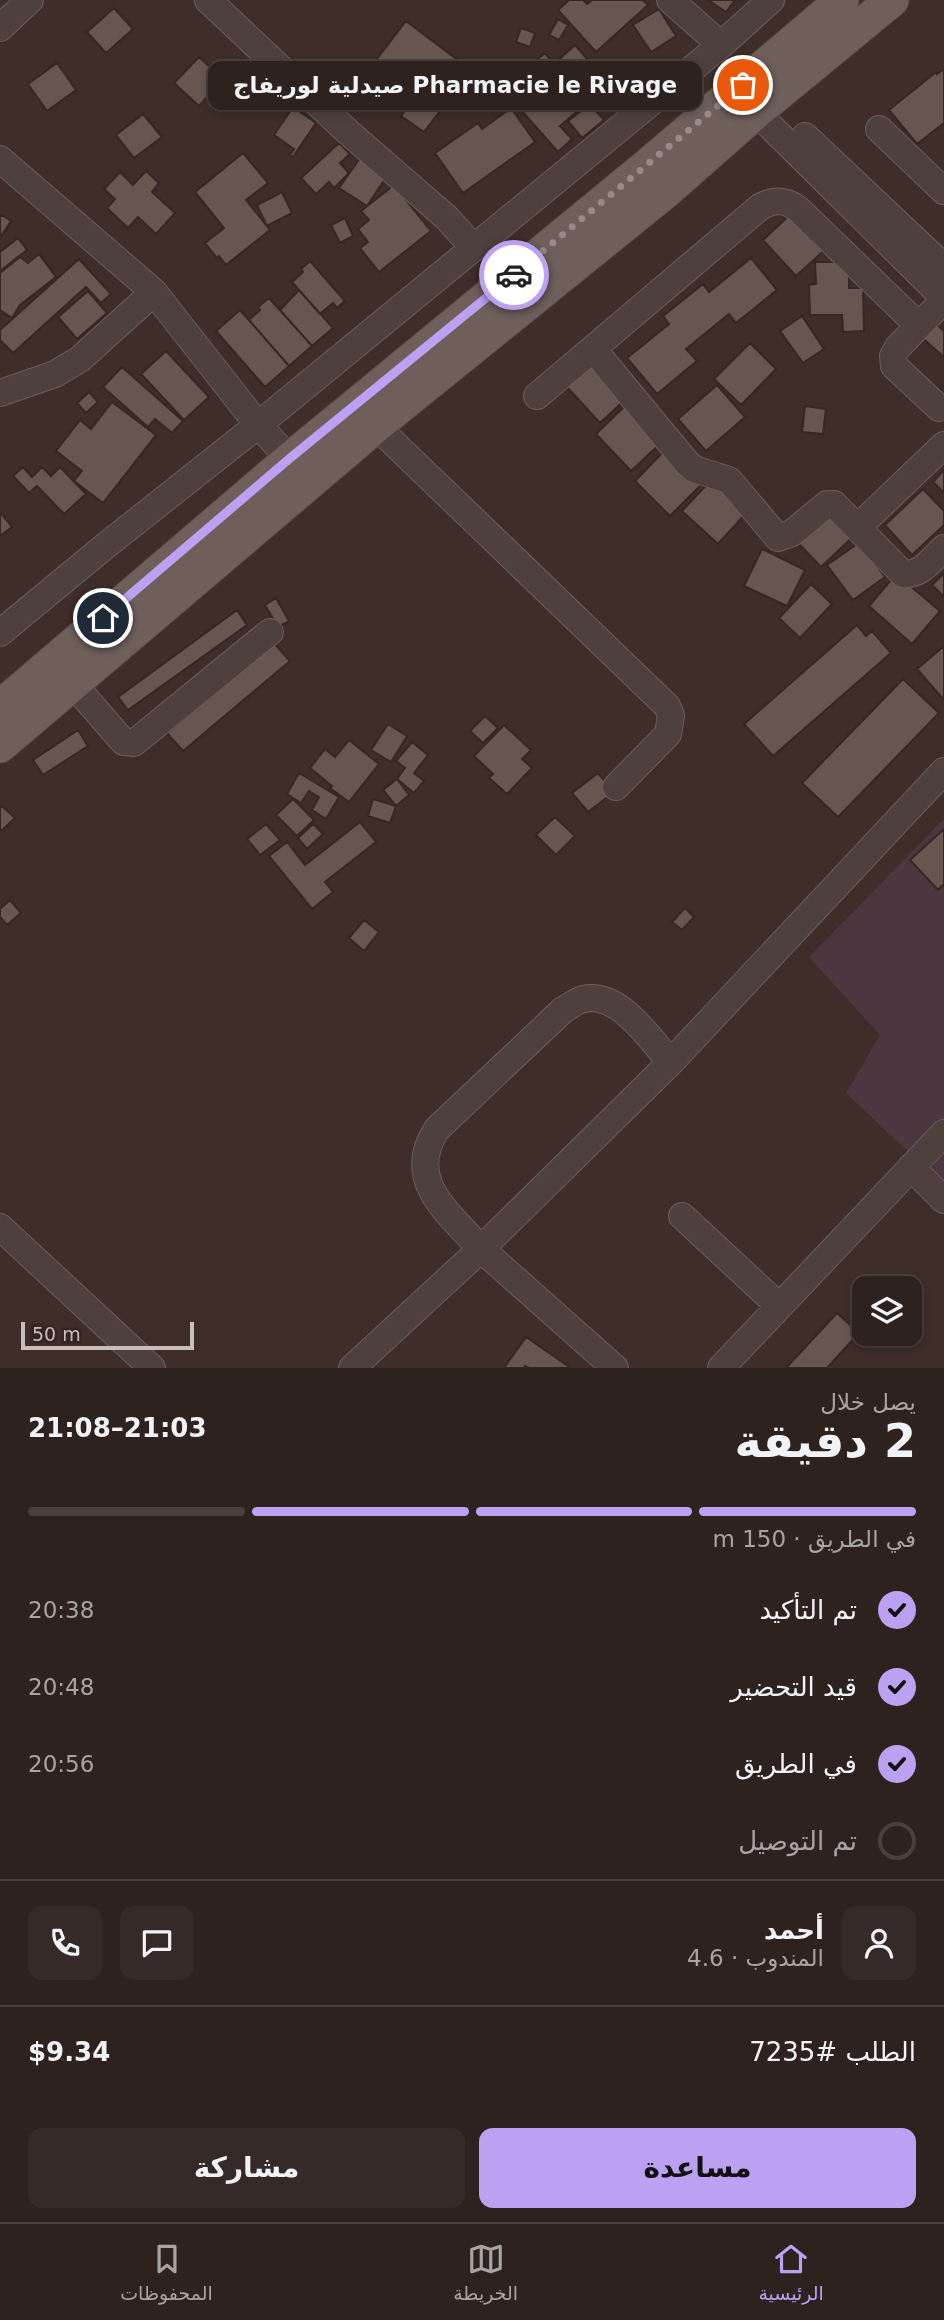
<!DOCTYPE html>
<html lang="ar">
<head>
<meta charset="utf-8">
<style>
  :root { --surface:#2e221f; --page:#362a28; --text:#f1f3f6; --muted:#a7a4a4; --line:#493f3d; --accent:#bca0f2 }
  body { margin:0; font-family:"DejaVu Sans",Cairo,sans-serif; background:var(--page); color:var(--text); direction:rtl; height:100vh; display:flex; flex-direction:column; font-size:26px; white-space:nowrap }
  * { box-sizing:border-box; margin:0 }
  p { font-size:23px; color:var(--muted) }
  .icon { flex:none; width:38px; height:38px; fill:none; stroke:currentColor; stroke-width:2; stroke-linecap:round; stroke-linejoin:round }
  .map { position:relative; height:1368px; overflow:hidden; direction:ltr }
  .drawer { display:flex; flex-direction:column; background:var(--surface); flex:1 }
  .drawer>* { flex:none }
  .controls { position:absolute; left:852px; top:1276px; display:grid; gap:14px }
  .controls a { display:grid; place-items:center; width:70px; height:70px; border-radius:14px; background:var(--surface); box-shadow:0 4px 10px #0003,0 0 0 2px var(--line); font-size:35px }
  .scale { position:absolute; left:21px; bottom:18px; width:173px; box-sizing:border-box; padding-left:7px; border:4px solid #c9bdb9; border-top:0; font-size:19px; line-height:24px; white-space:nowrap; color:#c9bdb9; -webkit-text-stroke:5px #342522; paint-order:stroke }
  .pin { position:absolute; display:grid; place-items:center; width:60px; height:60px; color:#fff; margin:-30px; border:4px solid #fff; border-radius:50%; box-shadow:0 2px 7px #0007 }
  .courier { position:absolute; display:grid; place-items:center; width:70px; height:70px; margin:-35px; border:5px solid #bca0f2; border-radius:50%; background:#fff; color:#222; box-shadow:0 2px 9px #0007 }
  .bubble { position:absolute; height:49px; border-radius:14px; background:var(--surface); box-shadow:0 4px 10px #0003,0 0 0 2px var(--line); font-size:23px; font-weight:600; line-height:49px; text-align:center; direction:rtl }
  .head em { font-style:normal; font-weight:600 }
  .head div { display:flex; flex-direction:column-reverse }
  .head { display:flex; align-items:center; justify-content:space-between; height:119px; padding:0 28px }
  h1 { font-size:46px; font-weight:600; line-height:52px }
  .bar { display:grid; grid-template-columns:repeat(4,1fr); gap:10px 7px; align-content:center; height:84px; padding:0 28px }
  .bar i { height:9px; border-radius:5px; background:var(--line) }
  .bar .active { background:var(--accent) }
  .bar p { grid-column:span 4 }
  .line { display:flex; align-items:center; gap:18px; padding:0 28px; border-top:2px solid var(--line) }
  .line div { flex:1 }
  .round { display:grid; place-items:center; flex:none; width:74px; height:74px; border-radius:14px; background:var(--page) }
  ol { padding:0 28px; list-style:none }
  li { display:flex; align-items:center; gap:21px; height:77px }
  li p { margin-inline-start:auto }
  li .icon { padding:7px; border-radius:50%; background:var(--accent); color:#111; stroke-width:4 }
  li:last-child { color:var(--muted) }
  li i { width:38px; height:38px; border:4px solid var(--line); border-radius:50% }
  .button { display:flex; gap:14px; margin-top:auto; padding:14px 28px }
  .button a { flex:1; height:80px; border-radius:14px; background:var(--accent); color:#111; font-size:28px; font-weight:600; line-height:80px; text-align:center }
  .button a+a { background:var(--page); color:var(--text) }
  .dock { display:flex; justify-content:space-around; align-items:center; height:98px; border-top:2px solid var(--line); background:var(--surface); font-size:19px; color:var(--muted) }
  .dock a { display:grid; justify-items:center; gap:4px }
  .dock .active { color:var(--accent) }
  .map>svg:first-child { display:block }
  .green { fill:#4c3740 }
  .building { fill:#675550; stroke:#362724; stroke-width:2 }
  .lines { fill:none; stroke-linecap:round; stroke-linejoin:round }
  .minor-casing { stroke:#6c5e5b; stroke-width:28 }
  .major-casing { stroke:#584a46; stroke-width:35 }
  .minor { stroke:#4e403d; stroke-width:26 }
  .major { stroke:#6e5f5b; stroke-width:33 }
  .done { stroke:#988b87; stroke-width:7; stroke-dasharray:0 12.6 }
  .route { stroke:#bca0f2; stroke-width:9 }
</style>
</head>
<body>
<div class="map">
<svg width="944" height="1368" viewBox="0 0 944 1368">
  <rect width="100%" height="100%" fill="#3e2d29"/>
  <path class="green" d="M944 819V1187L914 1157 846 1093 880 1035 809 957Z"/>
  <path class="building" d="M569 0H583L587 4 592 0H643L648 5 596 52 558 10Z
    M708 0H735L726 12Z
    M114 8 133 29 106 53 87 32Z
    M659 9 676 36 651 52 633 25Z
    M558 19 568 25 559 40 549 35Z
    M406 21 471 70 424 132 401 116 433 74 419 63 389 102 360 81Z
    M521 28 535 33 530 47 516 42Z
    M575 45 609 84 560 126 572 139 558 152 514 102 525 92 514 79 545 53 554 64Z
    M199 57 223 79 199 106 174 83Z
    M57 63 76 90 47 111 28 84Z
    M944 69V123L917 144 889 110 936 72 937 74Z
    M590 104 604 120 582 138 568 121Z
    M293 107 316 123 293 157 290 155 294 149 274 135Z
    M511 108 535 142 463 193 435 153 478 123 482 129Z
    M143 114 162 137 134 158 116 135Z
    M339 143 350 154 340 163 349 173 334 188 329 182 316 194 301 178Z
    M243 153 268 183 246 200 270 230 226 265 219 256 217 258 205 243 224 228 195 192Z
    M360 158 387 176 367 206 339 188Z
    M146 171 159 183 152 192 175 213 156 234 138 217 128 228 107 208 115 199 104 189 120 172 133 185Z
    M394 185 431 231 379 272 360 248 368 242 358 229 369 220 361 211Z
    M282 192 292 213 267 226 257 205Z
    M794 211 828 247 796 276 763 240Z
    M2 215 11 221 0 238V217Z
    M345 218 353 236 340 243 331 225Z
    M18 238 27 250 0 271V252Z
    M39 254 56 277 20 305 12 318 0 310V273L20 257 28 263Z
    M751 258 777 290 736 323 729 314 686 349 697 361 657 394 627 358 669 324 663 316 703 284 709 292Z
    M79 259 111 294 101 303 86 287 13 353 0 340V330Z
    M310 261 345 301 337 308 333 303 320 314 292 282 303 272 301 269Z
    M815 262H849V288H863L864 331 843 332 842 315H810L809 285 816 284Z
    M299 290 333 328 312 346 280 310Z
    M88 291 107 313 77 339 58 317Z
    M269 298 312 346 289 366 249 320 260 310 258 307Z
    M240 310 289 366 265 387 216 331Z
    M802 316 824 349 803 363 780 331Z
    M933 321 944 331V357L920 336Z
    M750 343 776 369 741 405 714 379Z
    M166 351 209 397 184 420 141 374Z
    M596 361 629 396 600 423 567 387Z
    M122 367 183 421 172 433 155 419 148 427 103 387Z
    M717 385 745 417 706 451 678 419Z
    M89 392 98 402 86 413 77 403Z
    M112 402 156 435 103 503 74 481 82 471 56 451 80 420 91 429Z
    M627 404 663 441 631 471 596 434Z
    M805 406 826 409 823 434 802 432Z
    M665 450 701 485 670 516 635 481Z
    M23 467 32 477 42 467 51 476 60 467 86 494 64 514 37 486 29 493 13 476Z
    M944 470V493L933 482Z
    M714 477 749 510 718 544 682 511Z
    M923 489 944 511V525L912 555 885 525Z
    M834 511 855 535 821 567 799 544Z
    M0 512 12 527 0 536Z
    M860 542 885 577 853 600 827 565Z
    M762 549 805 570 787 606 744 586Z
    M944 573V597L932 585Z
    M896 574 940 611 912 644 869 606Z
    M811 584 832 604 800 638 779 618Z
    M276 598 289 621 278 627 265 605Z
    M237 610 247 625 128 710 118 697Z
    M857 625 866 636 872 631 891 653 773 756 744 724Z
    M274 643 290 661 183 751 167 733Z
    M944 646V700L917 669Z
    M903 679 939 713 838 817 802 783Z
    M485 716 498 728 483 743 470 731Z
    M388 724 407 736 391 762 371 750Z
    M504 725 531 750 522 759 532 768 507 794 489 778 493 774 474 756Z
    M78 730 88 746 43 775 33 760Z
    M349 740 379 764 349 802 330 788 332 786 310 768 325 749 335 757Z
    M412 742 428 755 414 773 424 781 414 793 397 779 405 768 396 761Z
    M299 773 339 797 326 819 312 810 319 797 309 791 301 803 287 794Z
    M598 773 614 792 588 812 572 793Z
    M397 779 409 795 396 806 383 790Z
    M293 799 314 820 297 836 276 815Z
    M373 799 396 806 390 823 368 816Z
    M2 806 15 818 0 832V808Z
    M555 817 575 836 556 855 536 835Z
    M360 822 376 842 325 882 333 892 312 909 269 856 287 842 305 865Z
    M266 824 280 840 260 855 247 839Z
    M313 824 323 834 307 849 298 838Z
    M944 829V884L938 890 910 860Z
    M10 900 21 913 7 925 0 917V909Z
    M685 908 694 917 682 930 672 922Z
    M364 920 379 932 364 951 349 938Z
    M837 1313 859 1333 827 1368H786Z
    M526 1337 571 1368H529L525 1366 524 1368H504Z"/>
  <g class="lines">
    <defs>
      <path id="minor" d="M208 0 348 132 447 218 473 247
        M670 0 721 45
        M0 28 30 0
        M756 112 944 298
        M879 129 944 191
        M805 136 944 267
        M0 159 154 292 258 425 290 459
        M593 349 687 463 694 469 729 480 778 538 792 533 827 504H834L903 574C921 576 932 559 944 548
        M0 393 55 374 80 359 154 292
        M537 396 760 207C774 199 785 199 798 209L918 325
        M939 408 894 366 893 356 898 347 944 300
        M376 426 667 706 671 715 668 734 616 787
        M858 527 944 445
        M0 633 104 547 258 425 721 45 771 0
        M74 685 120 738 124 742 134 743 270 632
        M911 1167 944 1200
        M682 1216 779 1306
        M0 1227 152 1368
        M352 1368 481 1249C449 1213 403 1180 437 1129L563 1010C569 1007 576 1001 583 999 620 991 649 1039 671 1062
        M615 1368 481 1249 671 1062 944 771
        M721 1368 944 1133"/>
      <path id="major" d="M0 707 290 459 643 169 842 0
        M0 746 376 426 664 193 756 112 892 0"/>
    </defs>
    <use href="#minor" class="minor-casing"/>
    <use href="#major" class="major-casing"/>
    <use href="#minor" class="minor"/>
    <use href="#major" class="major"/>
  </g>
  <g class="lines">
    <path class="done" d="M514 275 743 85"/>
    <path class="route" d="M103 618 289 459 514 275"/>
  </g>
</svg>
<div class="controls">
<a><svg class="icon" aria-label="layers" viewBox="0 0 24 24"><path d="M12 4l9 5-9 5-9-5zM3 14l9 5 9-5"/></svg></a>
</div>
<div class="scale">50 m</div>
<div class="pin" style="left:743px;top:85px;background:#ea580c"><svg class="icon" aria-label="bag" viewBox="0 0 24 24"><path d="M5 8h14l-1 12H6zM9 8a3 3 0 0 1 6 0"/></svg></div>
<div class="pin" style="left:103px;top:618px;background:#1f2937"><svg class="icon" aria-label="home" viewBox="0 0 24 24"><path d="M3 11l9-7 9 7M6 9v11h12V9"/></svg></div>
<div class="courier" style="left:514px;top:275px"><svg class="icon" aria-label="car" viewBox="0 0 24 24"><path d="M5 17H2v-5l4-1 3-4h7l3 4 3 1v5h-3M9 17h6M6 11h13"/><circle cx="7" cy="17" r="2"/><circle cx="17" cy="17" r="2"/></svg></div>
<div class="bubble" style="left:208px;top:61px;width:494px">Pharmacie le Rivage صيدلية لوريفاج</div>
</div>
<section class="drawer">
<div class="head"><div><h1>2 دقيقة</h1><p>يصل خلال</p></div><em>21:03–21:08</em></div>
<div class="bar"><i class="active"></i><i class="active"></i><i class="active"></i><i></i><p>في الطريق · 150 m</p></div>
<ol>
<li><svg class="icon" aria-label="check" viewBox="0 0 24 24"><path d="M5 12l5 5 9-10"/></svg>تم التأكيد<p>20:38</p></li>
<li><svg class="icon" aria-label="check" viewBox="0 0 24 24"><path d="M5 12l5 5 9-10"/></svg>قيد التحضير<p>20:48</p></li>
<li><svg class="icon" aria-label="check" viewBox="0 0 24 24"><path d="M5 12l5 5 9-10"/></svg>في الطريق<p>20:56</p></li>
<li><i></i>تم التوصيل</li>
</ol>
<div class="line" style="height:126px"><a class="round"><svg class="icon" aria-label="person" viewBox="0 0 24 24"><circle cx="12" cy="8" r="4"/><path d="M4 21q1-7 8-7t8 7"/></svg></a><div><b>أحمد</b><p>المندوب · 4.6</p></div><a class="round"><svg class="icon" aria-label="chat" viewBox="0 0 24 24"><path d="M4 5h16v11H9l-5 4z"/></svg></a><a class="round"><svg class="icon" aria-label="phone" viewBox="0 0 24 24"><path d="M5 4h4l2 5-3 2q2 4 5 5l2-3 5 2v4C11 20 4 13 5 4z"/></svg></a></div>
<div class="line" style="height:91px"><div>الطلب #7235</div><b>$9.34</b></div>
<div class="button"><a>مساعدة</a><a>مشاركة</a></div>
</section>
<nav class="dock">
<a class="active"><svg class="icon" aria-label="home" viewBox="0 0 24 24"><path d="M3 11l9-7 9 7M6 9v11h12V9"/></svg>الرئيسية</a>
<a><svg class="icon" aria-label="map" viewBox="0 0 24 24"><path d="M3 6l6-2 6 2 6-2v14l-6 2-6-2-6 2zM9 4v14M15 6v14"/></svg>الخريطة</a>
<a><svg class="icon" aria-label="saved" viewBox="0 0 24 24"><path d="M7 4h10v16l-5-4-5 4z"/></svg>المحفوظات</a>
</nav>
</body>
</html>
